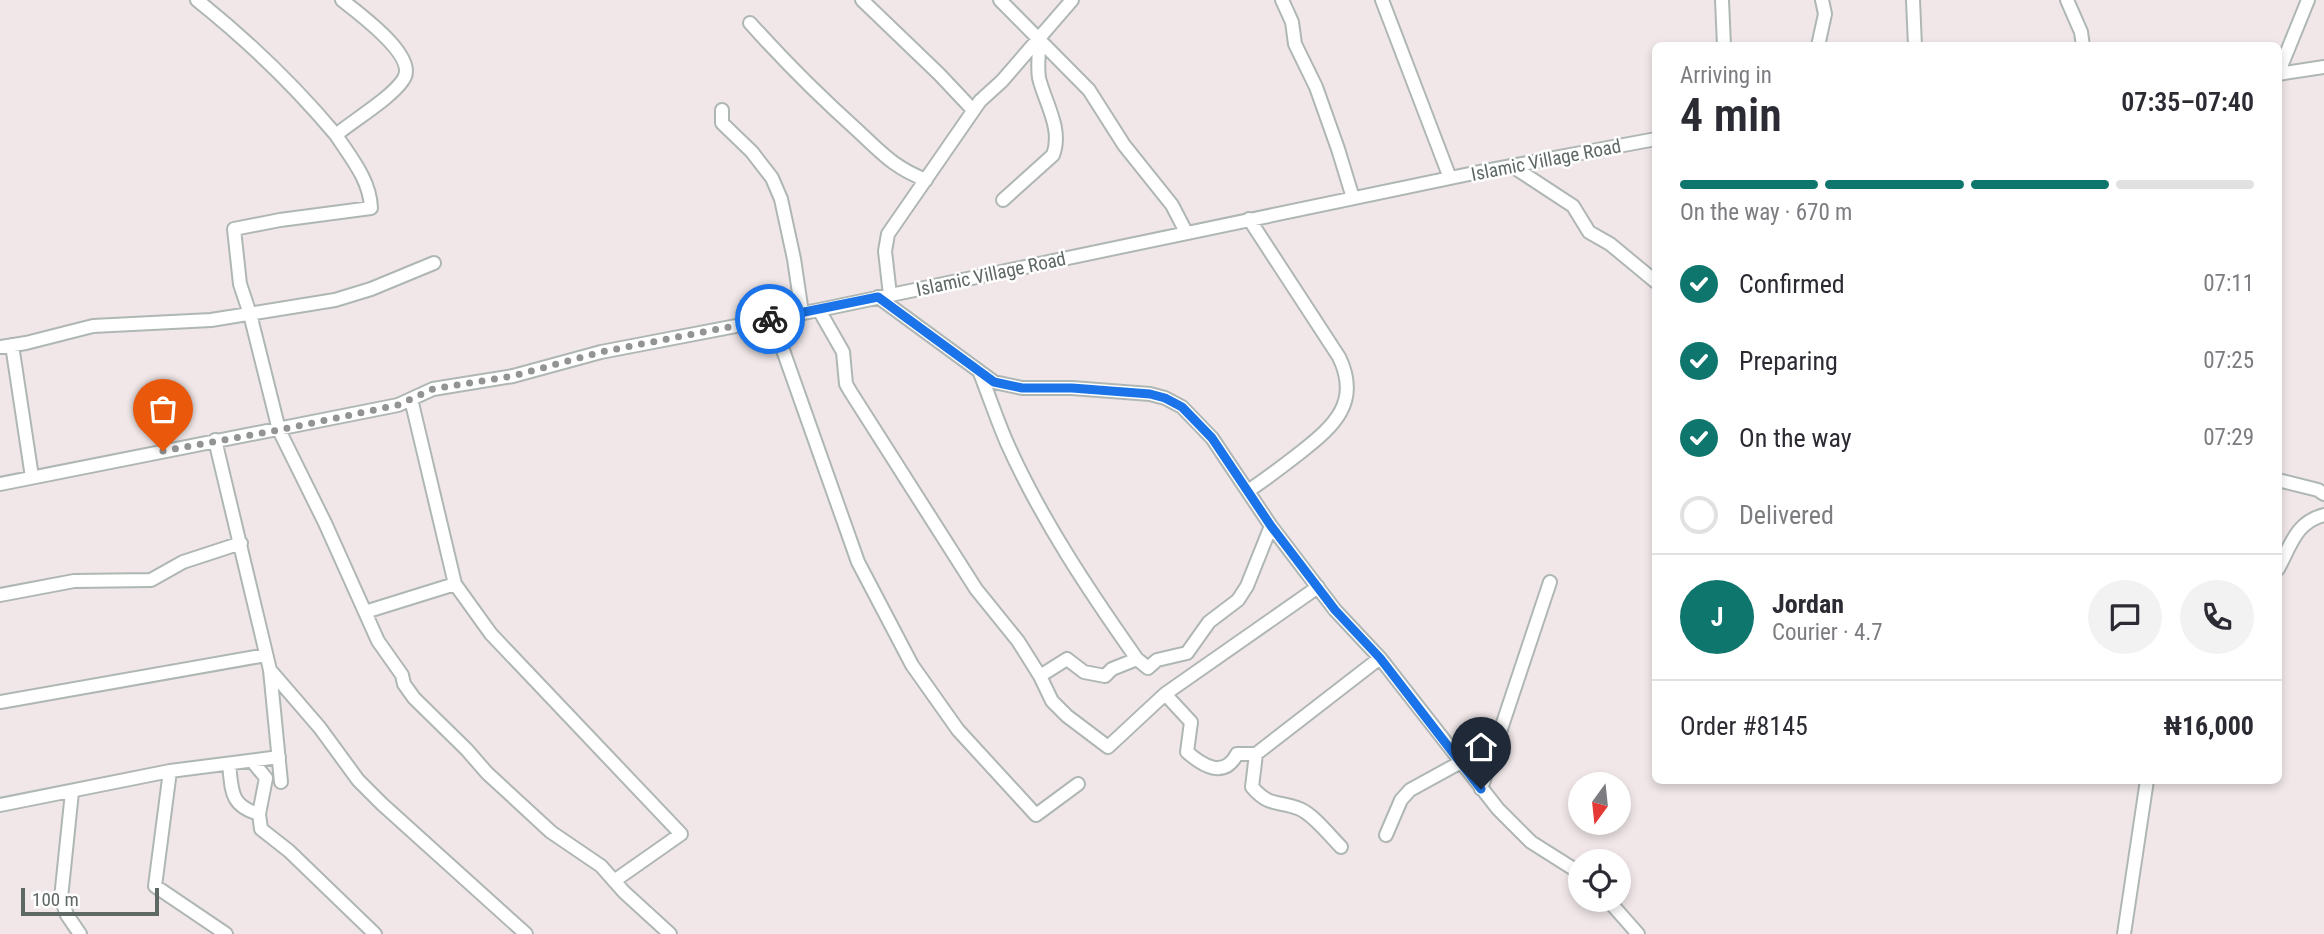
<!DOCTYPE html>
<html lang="en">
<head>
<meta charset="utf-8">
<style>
  :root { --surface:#fff; --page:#f2f2f3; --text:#2b2b33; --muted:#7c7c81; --line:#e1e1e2; --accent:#0f766e }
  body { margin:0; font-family:"Roboto Condensed",sans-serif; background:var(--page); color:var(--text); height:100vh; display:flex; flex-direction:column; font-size:26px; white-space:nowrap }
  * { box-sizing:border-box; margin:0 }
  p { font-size:23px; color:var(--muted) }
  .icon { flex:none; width:38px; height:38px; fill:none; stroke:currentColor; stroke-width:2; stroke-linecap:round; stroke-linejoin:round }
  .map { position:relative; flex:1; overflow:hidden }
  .panel { position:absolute; left:1652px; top:42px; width:630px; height:742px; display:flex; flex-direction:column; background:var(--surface); border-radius:10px; box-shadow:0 4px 10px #0003 }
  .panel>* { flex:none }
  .needle { width:46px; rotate:195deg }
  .fabs { position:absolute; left:1568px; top:772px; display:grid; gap:14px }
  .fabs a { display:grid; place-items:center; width:63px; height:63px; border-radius:50%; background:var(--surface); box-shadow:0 4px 10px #0003; font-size:35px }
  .scale { position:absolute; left:21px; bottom:18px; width:138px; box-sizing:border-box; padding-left:7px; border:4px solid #5e6864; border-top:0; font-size:19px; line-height:24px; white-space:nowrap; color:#5e6864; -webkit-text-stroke:5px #fff; paint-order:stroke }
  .pin { position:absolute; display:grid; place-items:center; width:60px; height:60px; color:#fff; margin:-72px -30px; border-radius:50% 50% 50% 0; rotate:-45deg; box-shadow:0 0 7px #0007 }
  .pin .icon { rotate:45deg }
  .courier { position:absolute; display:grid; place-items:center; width:70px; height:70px; margin:-35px; border:5px solid #1a73e8; border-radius:50%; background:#fff; color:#222; box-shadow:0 2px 9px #0007 }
  .headline em { font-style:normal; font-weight:600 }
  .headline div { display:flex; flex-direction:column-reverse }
  .headline { display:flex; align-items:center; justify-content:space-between; height:119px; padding:0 28px }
  h1 { font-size:46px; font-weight:600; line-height:52px }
  .bar { display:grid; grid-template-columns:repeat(4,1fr); gap:10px 7px; align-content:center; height:84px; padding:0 28px }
  .bar i { height:9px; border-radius:5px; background:var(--line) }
  .bar .current { background:var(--accent) }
  .bar p { grid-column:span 4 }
  .line { display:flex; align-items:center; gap:18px; padding:0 28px; border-top:2px solid var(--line) }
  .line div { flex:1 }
  .round { display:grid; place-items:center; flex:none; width:74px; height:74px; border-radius:37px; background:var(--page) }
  ol { padding:0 28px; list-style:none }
  li { display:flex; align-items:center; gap:21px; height:77px }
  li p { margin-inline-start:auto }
  li .icon { padding:7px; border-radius:50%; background:var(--accent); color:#fff; stroke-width:4 }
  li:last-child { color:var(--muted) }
  li i { width:38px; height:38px; border:4px solid var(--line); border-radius:50% }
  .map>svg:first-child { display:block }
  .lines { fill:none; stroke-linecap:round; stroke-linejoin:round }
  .minor-casing { stroke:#afb7b5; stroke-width:16 }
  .minor { stroke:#fff; stroke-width:12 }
  .done { stroke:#919492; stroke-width:7; stroke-dasharray:0 12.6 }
  .route { stroke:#1a73e8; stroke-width:9 }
  .labels { text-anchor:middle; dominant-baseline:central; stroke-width:5; stroke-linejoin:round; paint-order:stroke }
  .street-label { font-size:19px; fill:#5e6864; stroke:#fff }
</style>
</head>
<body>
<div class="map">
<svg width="2324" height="934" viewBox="0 0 2324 934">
  <rect width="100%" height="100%" fill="#f1e7e8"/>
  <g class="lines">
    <defs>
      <path id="minor" d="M197 0C247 40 295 86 336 135
        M342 0C358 13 420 57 403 80 391 98 354 120 336 135 351 158 370 180 371 208L280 220 234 229 240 284 250 314 279 430 325 523 378 641 402 675 404 684 414 698 467 750 487 773 551 832 601 866 624 892 670 934
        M862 0 939 74 973 110
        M1000 0 1089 90 1124 145 1172 205 1186 232
        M1282 0 1292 22 1295 44 1316 87 1338 149 1353 198
        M1382 0 1450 178
        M1722 0 1724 46
        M1913 0 1915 46
        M2067 0 2081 32 2083 46
        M750 23C784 61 819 96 857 130 882 153 893 167 926 180
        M1818 46 1825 14 1822 0
        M2278 74 2308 0
        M2278 74 2324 67
        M722 110V123L752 152 772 178 781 199 794 259 802 313
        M1512 166 1573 206 1589 232 1610 244 1656 282
        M1003 200 1053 155C1063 129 1045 103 1039 78 1037 66 1039 51 1040 38
        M890 295 885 251 888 234 980 101 1002 81 1072 0
        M878 297 994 382 1022 388H1072L1150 394 1165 398 1182 407 1212 438 1271 526 1335 610 1380 658 1498 809 1531 842 1580 873
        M819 310 843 352 846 384 850 391 976 589 1018 641 1040 676 1067 659 1084 672 1105 676 1112 669 1137 659 1148 668 1157 660 1187 653 1209 622 1238 600 1247 586 1271 526
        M772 319 858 562 912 665 958 730 1036 815 1078 784
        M12 345 32 477
        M0 347 26 343 93 326 211 320 335 300 371 289 434 263
        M980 373C989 396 997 420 1007 443 1041 519 1089 591 1137 659
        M411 399 455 584 491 634 681 834 614 881
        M215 440 270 670 281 782
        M2278 480 2318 490 2324 494
        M0 484 398 405 433 389 513 376 601 352 819 310 1479 172 1656 139
        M1248 491C1266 479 1283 466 1301 452 1334 426 1361 402 1339 357L1249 219
        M2278 569C2291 545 2296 522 2324 515
        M1318 587 1165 694 1191 722 1187 752C1203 766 1224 779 1237 754H1256L1380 658
        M0 595 74 581 151 580 183 562 241 543
        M365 612 455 584
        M270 670 320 728 358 780 382 804 526 934
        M1040 676 1052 701 1067 716 1108 747 1165 694
        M0 702 266 655
        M1256 754 1252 787C1270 808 1279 800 1300 809 1315 816 1329 835 1341 847
        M252 761 266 778 259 814 261 829 289 851 375 934
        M229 764C232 791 230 806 259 814
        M170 771 155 886 226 934
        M1481 789 1550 582
        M72 792 61 898 67 915 80 934
        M0 805 170 771 279 757
        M1386 835 1401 800 1410 790 1461 762
        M1608 900 1638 934
        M2124 934 2147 780"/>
    </defs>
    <use href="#minor" class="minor-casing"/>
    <use href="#minor" class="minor"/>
  </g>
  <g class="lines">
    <path class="done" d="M163 451 279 430 398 405 433 389 513 376 601 352 770 319"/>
    <path class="route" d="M770 319 878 297 994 382 1022 388H1072L1150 394 1165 398 1182 407 1212 438 1271 526 1335 610 1380 658 1481 789"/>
  </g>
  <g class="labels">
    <g class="street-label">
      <text transform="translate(1546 160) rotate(-11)">Islamic Village Road</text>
      <text transform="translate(991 274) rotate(-12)">Islamic Village Road</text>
    </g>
  </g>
</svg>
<div class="fabs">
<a><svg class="needle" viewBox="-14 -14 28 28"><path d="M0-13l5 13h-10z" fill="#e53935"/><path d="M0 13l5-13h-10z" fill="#7c7c81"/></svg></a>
<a><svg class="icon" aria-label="locate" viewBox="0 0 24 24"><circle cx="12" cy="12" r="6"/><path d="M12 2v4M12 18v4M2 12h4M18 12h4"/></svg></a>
</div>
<div class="scale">100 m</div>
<div class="pin" style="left:163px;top:451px;background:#ea580c"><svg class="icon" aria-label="bag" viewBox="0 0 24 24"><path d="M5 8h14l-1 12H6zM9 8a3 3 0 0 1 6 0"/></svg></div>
<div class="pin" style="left:1481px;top:789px;background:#1f2937"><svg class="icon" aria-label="home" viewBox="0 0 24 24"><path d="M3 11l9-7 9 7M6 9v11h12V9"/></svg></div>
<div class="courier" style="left:770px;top:319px"><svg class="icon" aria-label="bike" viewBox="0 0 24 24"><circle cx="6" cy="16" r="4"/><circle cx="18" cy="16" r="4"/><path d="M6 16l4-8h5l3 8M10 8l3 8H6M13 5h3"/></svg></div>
<section class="panel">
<div class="headline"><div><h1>4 min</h1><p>Arriving in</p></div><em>07:35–07:40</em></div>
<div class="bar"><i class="current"></i><i class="current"></i><i class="current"></i><i></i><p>On the way · 670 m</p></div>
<ol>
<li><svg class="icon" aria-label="check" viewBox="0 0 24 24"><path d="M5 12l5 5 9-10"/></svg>Confirmed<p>07:11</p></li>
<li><svg class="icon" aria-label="check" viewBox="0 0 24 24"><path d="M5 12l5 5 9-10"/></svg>Preparing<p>07:25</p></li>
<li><svg class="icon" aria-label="check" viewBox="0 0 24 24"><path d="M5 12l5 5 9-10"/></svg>On the way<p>07:29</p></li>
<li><i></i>Delivered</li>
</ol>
<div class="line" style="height:126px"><b class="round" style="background:var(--accent);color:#fff">J</b><div><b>Jordan</b><p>Courier · 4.7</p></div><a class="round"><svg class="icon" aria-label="chat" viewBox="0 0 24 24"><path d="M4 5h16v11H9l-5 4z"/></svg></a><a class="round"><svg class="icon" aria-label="phone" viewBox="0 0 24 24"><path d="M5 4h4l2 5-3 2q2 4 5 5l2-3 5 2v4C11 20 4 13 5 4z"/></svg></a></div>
<div class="line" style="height:91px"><div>Order #8145</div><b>₦16,000</b></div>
</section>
</div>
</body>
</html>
